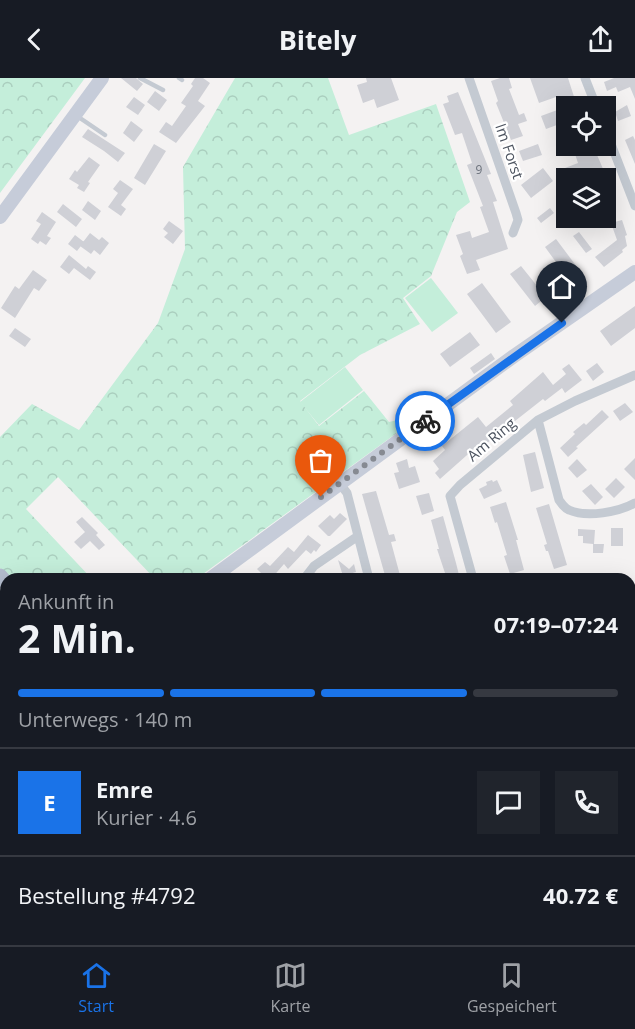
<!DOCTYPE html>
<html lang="de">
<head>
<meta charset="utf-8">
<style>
  :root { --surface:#171b24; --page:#20242c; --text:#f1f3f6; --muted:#9ea1a6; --line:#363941; --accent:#1a73e8 }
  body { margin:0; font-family:"Open Sans",sans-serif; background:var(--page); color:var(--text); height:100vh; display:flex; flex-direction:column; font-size:22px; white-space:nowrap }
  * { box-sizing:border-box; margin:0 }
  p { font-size:20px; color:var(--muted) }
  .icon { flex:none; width:33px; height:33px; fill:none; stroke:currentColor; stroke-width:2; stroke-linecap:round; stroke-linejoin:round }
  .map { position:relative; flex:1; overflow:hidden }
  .side { position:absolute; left:0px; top:495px; width:636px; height:372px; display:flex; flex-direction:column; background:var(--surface); border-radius:18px 18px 0 0; box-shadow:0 6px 24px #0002 }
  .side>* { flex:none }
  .controls { position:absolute; left:556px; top:18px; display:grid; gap:12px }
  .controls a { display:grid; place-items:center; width:60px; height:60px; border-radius:0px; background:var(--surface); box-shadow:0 6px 24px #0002; font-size:30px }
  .pin { position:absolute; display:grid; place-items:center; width:51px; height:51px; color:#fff; margin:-62px -26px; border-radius:50% 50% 50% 0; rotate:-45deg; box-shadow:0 0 6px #0007 }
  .pin .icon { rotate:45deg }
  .courier { position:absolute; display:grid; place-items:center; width:60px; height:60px; margin:-30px; border:4px solid #1a73e8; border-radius:50%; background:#fff; color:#222; box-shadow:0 2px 8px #0007 }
  .headline em { font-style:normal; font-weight:700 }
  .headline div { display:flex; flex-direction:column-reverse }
  .headline { display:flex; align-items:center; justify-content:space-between; height:102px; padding:0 18px }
  h1 { font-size:39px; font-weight:700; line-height:45px }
  .bar { display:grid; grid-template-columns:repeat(4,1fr); gap:9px 6px; align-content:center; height:72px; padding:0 18px }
  .bar i { height:8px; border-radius:4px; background:var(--line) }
  .bar .on { background:var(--accent) }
  .bar p { grid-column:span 4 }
  .line { display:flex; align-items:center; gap:15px; padding:0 18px; border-top:2px solid var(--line) }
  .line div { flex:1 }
  .round { display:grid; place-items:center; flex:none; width:63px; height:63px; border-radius:0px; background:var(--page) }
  header { display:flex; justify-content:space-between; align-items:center; height:78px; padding:0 18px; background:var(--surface); font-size:27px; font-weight:700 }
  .tab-bar { display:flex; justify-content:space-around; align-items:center; height:84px; border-top:2px solid var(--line); background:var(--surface); font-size:16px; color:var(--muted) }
  .tab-bar a { display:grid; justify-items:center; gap:3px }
  .tab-bar .on { color:var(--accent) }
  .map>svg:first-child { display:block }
  .green { fill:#c4eeda }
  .forest { fill:url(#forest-crowns) }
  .building { fill:#cfd0d6 }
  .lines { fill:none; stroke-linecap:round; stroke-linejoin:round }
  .lane { stroke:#c4cad2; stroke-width:4.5 }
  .street { stroke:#c4cad2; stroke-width:9 }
  .secondary { stroke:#c6ccd9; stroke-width:14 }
  .primary { stroke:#b4bdce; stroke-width:15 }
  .done { stroke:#868a92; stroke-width:6; stroke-dasharray:0 10.8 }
  .route { stroke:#1a73e8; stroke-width:8 }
  .labels { text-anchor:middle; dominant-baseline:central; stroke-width:4.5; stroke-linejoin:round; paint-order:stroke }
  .number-label { font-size:12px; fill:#6c727c }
  .street-label { font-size:15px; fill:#4b525e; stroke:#fff }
</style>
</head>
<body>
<header><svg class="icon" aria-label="back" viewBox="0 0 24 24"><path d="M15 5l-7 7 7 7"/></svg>Bitely<svg class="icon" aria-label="share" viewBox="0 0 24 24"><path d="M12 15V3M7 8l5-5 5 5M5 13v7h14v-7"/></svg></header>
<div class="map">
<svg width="635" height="867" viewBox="0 0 635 867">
  <defs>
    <pattern id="forest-crowns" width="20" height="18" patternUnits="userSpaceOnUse" patternTransform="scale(1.5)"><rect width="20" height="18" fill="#c4eeda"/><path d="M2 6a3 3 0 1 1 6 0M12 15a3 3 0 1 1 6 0" fill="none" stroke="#aacebe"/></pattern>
  </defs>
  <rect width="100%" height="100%" fill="#f4f2f2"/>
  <path class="green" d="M431 200 458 235 432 254 405 220Z
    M345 289 363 312 319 347 300 324Z
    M6 689V812L0 806V695Z
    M48 861H118L121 867H54Z"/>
  <path class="forest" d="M0 0H85L0 115Z
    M235 0H328L349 57 436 26 470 124 457 134 431 198 403 220 420 246 360 277 300 323 319 348 364 313 389 344 423 336 196 501H155L58 399 26 431 92 501H11L0 490V359L32 326 79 352 158 245 185 171 183 89Z
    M0 515 6 521V672L0 678Z
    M118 861H405L404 867H121Z"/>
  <path class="building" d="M121 0H136L143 6 137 13Z
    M195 0H203L210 5 198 23 205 28 176 65 159 54 166 44 172 48 186 28 181 25 193 8 191 6Z
    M366 0H391L399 22 377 30 374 21 363 25 357 7 367 4Z
    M500 0H509L512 10 509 11 519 37 524 35 527 43 518 46 523 58 511 62 496 25 498 23 491 3Z
    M530 0H568L577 28H567V47L565 44 546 51 541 38 560 31 556 19 539 25Z
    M614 0H635V21L630 9 618 14 616 9 607 13 604 4Z
    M155 13 167 22 159 33 147 24Z
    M458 14 491 96 487 97 497 123 493 124 508 171 476 182 480 192 467 196 460 178 463 176 456 157 470 153 472 160 489 154 480 129 483 128 467 87 472 85 462 55 455 57 443 26 449 24 447 18Z
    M134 19 145 27 138 37 126 29Z
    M627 27 631 38 618 43 615 34Z
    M131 43 143 52 134 64 123 55Z
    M88 51 125 75 118 84 104 73 82 59Z
    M633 58 635 62V86L625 62Z
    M154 66 166 73 145 107 134 100Z
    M538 66 542 77 523 83 519 73Z
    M594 70 607 100H583L580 93 568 98 565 90 578 85 575 76Z
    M89 79 100 87 88 104 90 105 84 114 77 110 79 107 69 101 75 92 77 94Z
    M543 90 553 103 531 120 521 107Z
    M120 102 133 111 121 127 126 131 121 138 108 129 118 115 113 111Z
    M606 104 615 126 612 127 613 131 606 134Z
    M88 123 101 133 95 142 82 132Z
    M63 126 82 141 76 149 57 134Z
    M550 130 554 135 541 145 537 140Z
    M42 134 56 144 47 158 51 160 46 167 40 163 38 166 31 161 41 146 36 143Z
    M622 142 627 157 625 158 627 168 622 172 623 174 604 189 595 179 617 162 611 145Z
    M169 143 183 153 173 166 164 159 168 155 163 151Z
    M579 154 592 171 586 175 573 158Z
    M90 155 99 162 102 159 109 165 100 177 94 172 91 176 80 168Z
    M75 157 84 164 77 173 68 166Z
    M556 161 580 193 569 202 545 169Z
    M69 177 86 191 88 188 96 194 90 202 74 190 69 196 60 189Z
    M521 188 546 219 535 228 510 196Z
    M33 192 47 202 39 213 34 210 15 240 1 230 15 208 19 211Z
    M482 205 511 244 496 255 467 216Z
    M635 228V250L611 268 600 253Z
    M15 250 31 261 25 269 9 258Z
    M470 254 480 267 450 289 440 276Z
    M491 275 495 281 474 296 470 290Z
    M597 285 604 294 593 303 586 293Z
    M569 286 582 302 565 315 562 310 545 323 543 321 477 373 475 370 440 401 435 395 439 391 433 383 445 372 442 368 478 339 486 349 513 327 510 323 543 294 553 307 566 296 562 291Z
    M625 325 633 334 620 343 613 333Z
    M602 332 609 339 576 369 578 370 568 379 560 370 575 356 573 354 584 345 586 347Z
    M535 374 544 410 531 414 523 377Z
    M635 380V402L624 391Z
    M407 381 409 390 415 388 420 404 399 411 394 395 399 394 396 385Z
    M577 381 587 392 577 400 568 390Z
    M616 400 625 409 614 420 605 411Z
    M492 402 493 404 497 402 502 413 484 421 479 411 487 407 486 404Z
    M591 406 603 419 595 427 582 413Z
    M376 413 389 457 394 456 396 463 391 464 401 501H386L362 416Z
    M429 415 434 433 422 437 416 418Z
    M506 424 518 462H516L524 492 510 496 504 478 507 477 497 444 495 445 490 429Z
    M549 426 567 487 554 491 548 473H546L544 467 547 466 536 430Z
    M340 435 347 441 330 458H328L318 448 330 437 334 441Z
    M443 438 456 485 460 501H447L437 471H439L431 442Z
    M82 439 98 455 96 457 105 467 99 472 90 463 81 471 74 464 85 454 76 444Z
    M611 450H623V468H611Z
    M578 451 595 452 594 466H604L603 475H593V466L583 465V458H578Z
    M308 457 321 467 316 474 314 472 311 476 306 472 288 491 284 486 271 501H256L261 495 257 491 265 484 270 488 288 469 294 474Z
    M338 482 349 491 354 486 356 494 343 498Z"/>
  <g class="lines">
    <path class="lane" d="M140 0 163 12
      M179 0 182 2
      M77 38 105 57"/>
    <path class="street" d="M469 0 516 135 518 142 513 155
      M585 0 596 28
      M606 53 635 128
      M538 342 559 422C562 426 564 430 569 432 587 440 619 434 635 425
      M340 406 347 415 358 458
      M304 501 314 488 358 458 369 501
      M473 501 450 418 460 407 538 342 575 323 635 297
      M630 545H635
      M0 687 6 682
      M630 687 635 688
      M630 796H635
      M588 861 612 867"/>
    <path class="secondary" d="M0 139 102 0
      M210 501 514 278 635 194"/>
    <path class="primary" d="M0 498 6 505
      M271 861 273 867"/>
  </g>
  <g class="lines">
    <path class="done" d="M321 419 425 343"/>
    <path class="route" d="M425 343 562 245"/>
  </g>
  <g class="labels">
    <g class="number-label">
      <text x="479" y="91">9</text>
    </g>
    <g class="street-label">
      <text transform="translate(510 73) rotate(71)">Im Forst</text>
      <text transform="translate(491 361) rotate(-40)">Am Ring</text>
    </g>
  </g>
</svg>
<div class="controls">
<a><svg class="icon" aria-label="locate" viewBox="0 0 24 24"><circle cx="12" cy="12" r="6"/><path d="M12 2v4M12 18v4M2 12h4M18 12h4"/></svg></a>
<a><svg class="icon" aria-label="layers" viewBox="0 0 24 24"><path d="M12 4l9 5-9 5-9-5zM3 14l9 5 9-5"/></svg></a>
</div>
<div class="pin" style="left:321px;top:419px;background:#ea580c"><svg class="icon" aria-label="bag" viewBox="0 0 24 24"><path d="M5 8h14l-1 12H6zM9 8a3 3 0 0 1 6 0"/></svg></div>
<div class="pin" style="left:562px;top:245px;background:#1f2937"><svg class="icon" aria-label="home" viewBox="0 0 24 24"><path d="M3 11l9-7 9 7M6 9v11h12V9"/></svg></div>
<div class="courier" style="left:425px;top:343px"><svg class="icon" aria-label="bike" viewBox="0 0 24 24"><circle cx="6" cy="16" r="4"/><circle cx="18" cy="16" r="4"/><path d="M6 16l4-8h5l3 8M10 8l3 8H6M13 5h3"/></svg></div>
<section class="side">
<div class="headline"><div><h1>2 Min.</h1><p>Ankunft in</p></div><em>07:19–07:24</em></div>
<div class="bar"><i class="on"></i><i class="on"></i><i class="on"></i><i></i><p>Unterwegs · 140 m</p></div>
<div class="line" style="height:108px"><b class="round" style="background:var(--accent);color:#fff">E</b><div><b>Emre</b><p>Kurier · 4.6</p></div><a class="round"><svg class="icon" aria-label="chat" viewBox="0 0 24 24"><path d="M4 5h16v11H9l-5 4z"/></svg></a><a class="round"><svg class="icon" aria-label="phone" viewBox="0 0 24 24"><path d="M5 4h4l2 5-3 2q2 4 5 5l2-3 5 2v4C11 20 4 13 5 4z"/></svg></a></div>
<div class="line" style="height:78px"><div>Bestellung #4792</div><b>40.72 €</b></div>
</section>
</div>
<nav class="tab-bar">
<a class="on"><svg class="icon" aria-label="home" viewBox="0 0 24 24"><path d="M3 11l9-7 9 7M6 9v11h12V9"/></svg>Start</a>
<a><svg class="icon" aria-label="map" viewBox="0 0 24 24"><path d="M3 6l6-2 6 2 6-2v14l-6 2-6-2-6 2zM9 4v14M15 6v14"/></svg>Karte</a>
<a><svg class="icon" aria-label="saved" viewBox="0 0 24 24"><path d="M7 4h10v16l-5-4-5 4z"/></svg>Gespeichert</a>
</nav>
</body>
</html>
